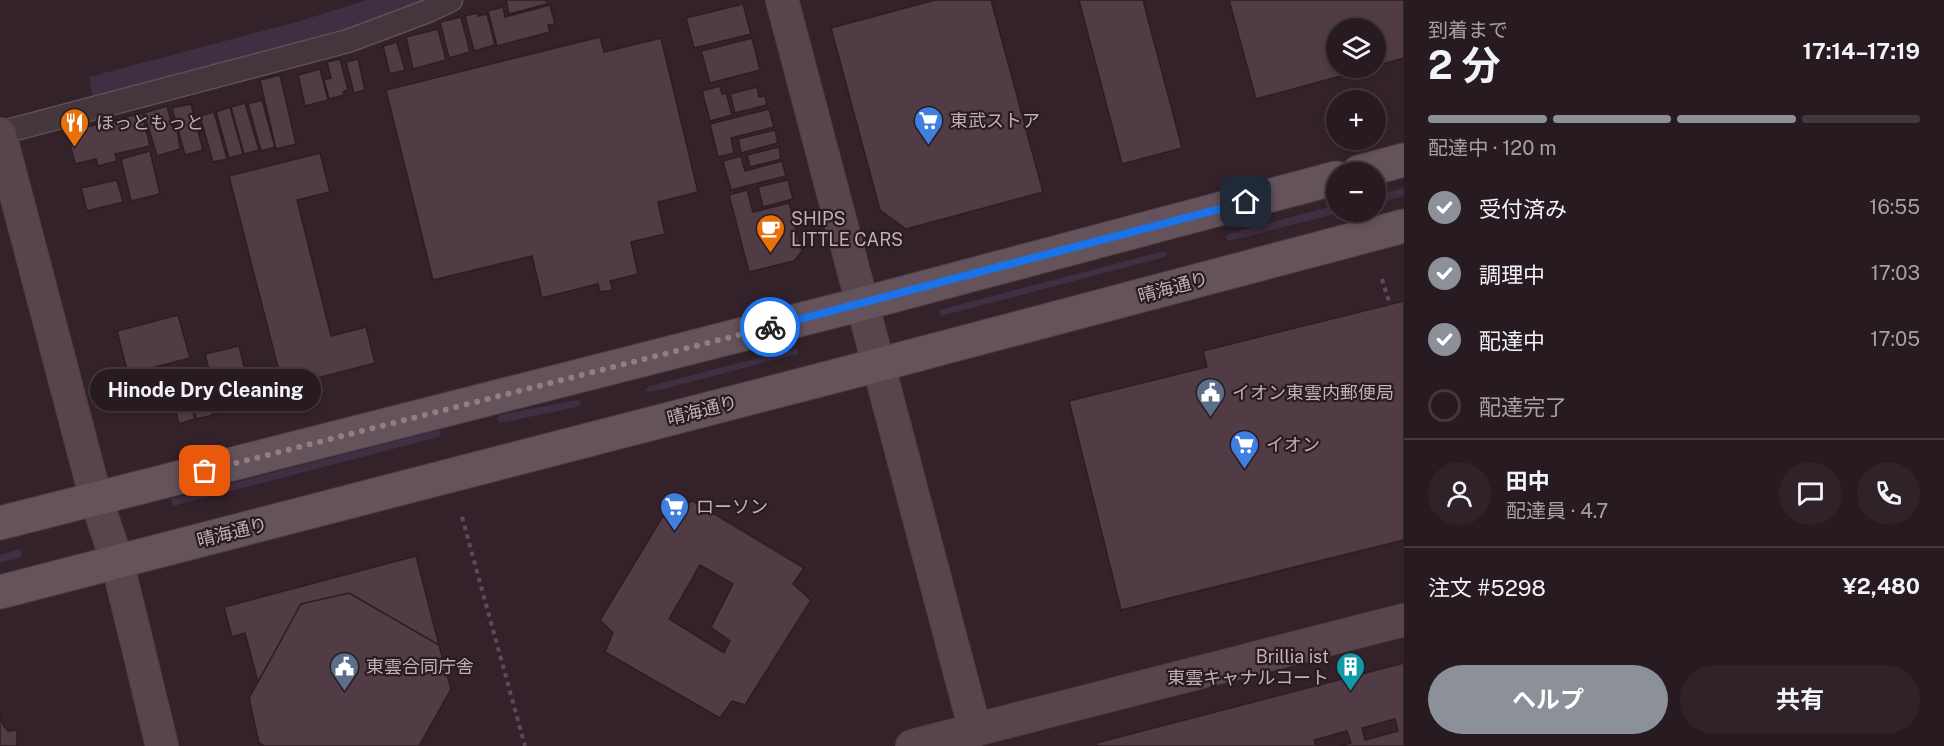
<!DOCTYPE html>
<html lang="ja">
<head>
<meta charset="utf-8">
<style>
  :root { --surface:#271a20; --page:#2f2329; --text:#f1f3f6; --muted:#a4a1a5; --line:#43383e; --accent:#8c9099 }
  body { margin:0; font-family:"Public Sans","Noto Sans JP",sans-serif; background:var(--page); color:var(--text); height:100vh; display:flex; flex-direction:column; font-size:22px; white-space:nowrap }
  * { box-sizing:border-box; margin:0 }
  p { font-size:20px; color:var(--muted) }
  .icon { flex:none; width:33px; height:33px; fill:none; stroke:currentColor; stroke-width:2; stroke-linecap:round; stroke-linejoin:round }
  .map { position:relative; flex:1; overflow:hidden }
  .side { display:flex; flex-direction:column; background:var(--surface); width:540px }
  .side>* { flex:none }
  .buttons { position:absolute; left:1326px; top:18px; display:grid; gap:12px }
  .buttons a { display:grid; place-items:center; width:60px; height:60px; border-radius:50%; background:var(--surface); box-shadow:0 3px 9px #0003,0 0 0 2px var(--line); font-size:30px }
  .pin { position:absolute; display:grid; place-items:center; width:51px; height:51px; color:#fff; margin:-26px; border-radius:12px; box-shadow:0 3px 9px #0006 }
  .courier { position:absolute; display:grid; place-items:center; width:60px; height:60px; margin:-30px; border:4px solid #1a73e8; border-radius:50%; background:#fff; color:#222; box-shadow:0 2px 8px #0007 }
  .bubble { position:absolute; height:42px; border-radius:21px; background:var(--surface); box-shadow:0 3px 9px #0003,0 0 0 2px var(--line); font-size:20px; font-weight:700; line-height:42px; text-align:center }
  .overview em { font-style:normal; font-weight:700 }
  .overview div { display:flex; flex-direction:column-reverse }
  .overview { display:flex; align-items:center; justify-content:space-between; height:102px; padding:0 24px }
  h1 { font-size:39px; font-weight:700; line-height:45px }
  .bar { display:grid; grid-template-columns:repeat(4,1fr); gap:9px 6px; align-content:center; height:72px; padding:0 24px }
  .bar i { height:8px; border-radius:4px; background:var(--line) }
  .bar .active { background:var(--accent) }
  .bar p { grid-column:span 4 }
  .line { display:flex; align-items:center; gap:15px; padding:0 24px; border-top:2px solid var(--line) }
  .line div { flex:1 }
  .round { display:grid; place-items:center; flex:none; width:63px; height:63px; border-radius:32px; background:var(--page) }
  ol { padding:0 24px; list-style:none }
  li { display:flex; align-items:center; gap:18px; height:66px }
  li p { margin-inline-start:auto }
  li .icon { padding:6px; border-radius:50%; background:var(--accent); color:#fff; stroke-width:4 }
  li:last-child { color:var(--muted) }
  li i { width:33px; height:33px; border:3px solid var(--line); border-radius:50% }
  .primary-button { display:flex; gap:12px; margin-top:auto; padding:12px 24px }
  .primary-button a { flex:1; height:69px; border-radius:36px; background:var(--accent); color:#fff; font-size:24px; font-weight:700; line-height:69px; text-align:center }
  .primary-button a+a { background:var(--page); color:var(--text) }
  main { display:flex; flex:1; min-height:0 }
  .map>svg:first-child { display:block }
  .green { fill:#3f2f43 }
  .building { fill:#513c45; stroke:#2b1d23; stroke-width:1.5; fill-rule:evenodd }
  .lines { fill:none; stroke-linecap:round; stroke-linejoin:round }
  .street-casing { stroke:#5f5057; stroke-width:25 }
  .secondary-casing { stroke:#4e3f45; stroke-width:34 }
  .primary-casing { stroke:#4e3f45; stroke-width:35 }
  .path { stroke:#5c4a5a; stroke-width:4; stroke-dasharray:4.5 4.5; stroke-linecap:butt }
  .street { stroke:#45353c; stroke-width:22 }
  .secondary { stroke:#57444c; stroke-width:32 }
  .primary { stroke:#65535b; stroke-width:33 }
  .done { stroke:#907e86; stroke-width:6; stroke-dasharray:0 10.8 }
  .route { stroke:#1a73e8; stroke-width:8 }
  .labels { text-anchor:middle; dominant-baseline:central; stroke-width:4.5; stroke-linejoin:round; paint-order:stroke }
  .poi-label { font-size:18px; fill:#c1b0b7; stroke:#291b21; text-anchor:start }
  .street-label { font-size:18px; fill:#c1b0b7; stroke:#291b21 }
</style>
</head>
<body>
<main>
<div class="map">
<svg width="1404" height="746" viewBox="0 0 1404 746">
  <rect width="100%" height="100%" fill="#34222a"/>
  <path class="green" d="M367 0H429L386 18 339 32 93 99 89 77 300 21Z
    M1404 188V196L1376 203V195Z
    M1336 205V212H1343L1229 241 1225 237 1228 234Z
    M1164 251 1167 253 1165 257 941 316 939 310Z
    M797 348 798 354 663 389 649 392 645 390 650 386Z
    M577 400 580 401 581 406 501 423 497 420 499 415Z
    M438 430 441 432 439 437 173 506 171 499Z
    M20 549 22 557 0 563V555Z"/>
  <path class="building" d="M506 0H546L547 4 509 14Z
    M935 0H991L1043 192 906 229 880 210 831 28Z
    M1079 0H1143L1182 148 1122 164Z
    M1229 0H1404V58L1376 66V28H1336V68H1370L1256 99Z
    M743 4 751 34 694 48 686 18Z
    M550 5 555 24 548 25 550 32 497 46 488 11 503 7 505 17Z
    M477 13 478 16 487 14 495 45 474 51 465 16Z
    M461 17 470 52 449 58 440 22Z
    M438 29 446 60 413 69 406 37Z
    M600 37 604 52 661 38 698 192 658 202 665 234 631 242 638 274 610 281 613 290 600 292 598 284 542 298 532 256 433 280 386 90Z
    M752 38 760 70 710 83 701 51Z
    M397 42 405 70 390 74 383 46Z
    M340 59 348 90 343 92 344 95 329 99 324 80 331 78 327 62Z
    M358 59 365 90 354 93 346 62Z
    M320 69 328 100 305 106 298 75Z
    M280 75 296 144 276 149 260 80Z
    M720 86 722 94 726 93 732 115 710 121 702 91Z
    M757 87 759 97 765 96 767 105 735 113 730 94Z
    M262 100 275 147 261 151 248 104Z
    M245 103 259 150 244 154 231 107Z
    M191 104 203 150 185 155 172 108Z
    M167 106 173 128H177L180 149 157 156 144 113Z
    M230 107 243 154 229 158 216 112Z
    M769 109 774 127 731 138 734 153 718 157 710 124Z
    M214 112 227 159 213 162 200 116Z
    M142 113 150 146 115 154 117 161 98 166 96 159 75 164 67 132Z
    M775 130 778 143 741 153 738 139Z
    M779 147 781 159 750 167 747 155Z
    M150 151 160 194 131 201 121 159Z
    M320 153 330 192 297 200 331 336 366 327 375 363 283 387 229 176Z
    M741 156 745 171 782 161 786 176 731 190 723 161Z
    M117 180 123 202 87 211 81 188Z
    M788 180 793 199 763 207 758 187Z
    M747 190 753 212 789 203 802 251 794 261 749 272 729 195Z
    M1404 301V540L1121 610 1069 401 1207 367 1203 351Z
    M178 315 190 358 128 374 117 331Z
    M239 346 254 406 220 414 205 354Z
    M192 368 199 397 139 413 132 384Z
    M208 396 213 415 196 419 192 400Z
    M190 401 195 419 179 424 174 405Z
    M691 500 804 568 793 584 811 600 745 705 732 701 720 718 605 652 613 633 600 620 666 511 678 520ZM700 565 733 584 711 627 730 641 724 653 669 619Z
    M416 556 439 645 349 593 301 604 258 682 245 633 232 637 224 607Z
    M349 593 439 645 451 689 419 746H264L259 743 249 698 301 604Z
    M1404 663V746H1341L1351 743 1347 731 1314 740 1316 746H1097L1096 743ZM1395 719 1398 731 1365 740 1362 728Z
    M0 714 3 725 8 731 17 730V746H0Z"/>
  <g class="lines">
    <defs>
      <path id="street" d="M0 133 348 41 428 11 451 0"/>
      <path id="secondary" d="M782 0 975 730
        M0 134 96 499 117 561 162 746
        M912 746 1404 620"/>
      <path id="primary" d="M1359 172 1404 160
        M0 523 862 304 1336 178
        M0 592 878 365 1404 226"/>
    </defs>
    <use href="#street" class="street-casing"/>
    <use href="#secondary" class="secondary-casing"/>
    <use href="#primary" class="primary-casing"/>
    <path class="path" d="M1382 279 1390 305
      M462 517 525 746"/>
    <use href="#street" class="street"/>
    <use href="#secondary" class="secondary"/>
    <use href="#primary" class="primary"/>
  </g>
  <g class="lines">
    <path class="done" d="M205 471 770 327"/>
    <path class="route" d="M770 327 1246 202"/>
  </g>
  <defs>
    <symbol id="supermarket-pin" viewBox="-11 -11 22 30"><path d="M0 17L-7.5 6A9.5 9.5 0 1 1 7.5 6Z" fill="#3f7fe0" stroke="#291b21"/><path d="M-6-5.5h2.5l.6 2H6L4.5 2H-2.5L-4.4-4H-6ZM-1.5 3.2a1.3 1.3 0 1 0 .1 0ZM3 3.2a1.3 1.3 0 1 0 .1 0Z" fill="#fff"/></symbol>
    <symbol id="restaurant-pin" viewBox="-11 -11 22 30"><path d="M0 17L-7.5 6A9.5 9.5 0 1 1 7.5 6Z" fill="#e8710a" stroke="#291b21"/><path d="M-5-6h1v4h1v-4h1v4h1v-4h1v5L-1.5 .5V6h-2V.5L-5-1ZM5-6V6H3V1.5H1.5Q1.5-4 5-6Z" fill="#fff"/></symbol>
    <symbol id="cafe-pin" viewBox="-11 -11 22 30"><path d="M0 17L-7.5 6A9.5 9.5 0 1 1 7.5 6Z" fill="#e8710a" stroke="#291b21"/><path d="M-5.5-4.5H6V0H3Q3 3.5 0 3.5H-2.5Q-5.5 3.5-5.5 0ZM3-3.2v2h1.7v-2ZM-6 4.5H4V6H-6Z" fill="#fff"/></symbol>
    <symbol id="civic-pin" viewBox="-11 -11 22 30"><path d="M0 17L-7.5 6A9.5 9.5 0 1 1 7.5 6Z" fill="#5c6f8a" stroke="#291b21"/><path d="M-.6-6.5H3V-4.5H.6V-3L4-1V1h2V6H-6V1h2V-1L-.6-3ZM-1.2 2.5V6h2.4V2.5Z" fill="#fff"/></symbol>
    <symbol id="building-pin" viewBox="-11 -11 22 30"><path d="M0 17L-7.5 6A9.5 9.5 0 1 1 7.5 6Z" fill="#0f9aa8" stroke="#291b21"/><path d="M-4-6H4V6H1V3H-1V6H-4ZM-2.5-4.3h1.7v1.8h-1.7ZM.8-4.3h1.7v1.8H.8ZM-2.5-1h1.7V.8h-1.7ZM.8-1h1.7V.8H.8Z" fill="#fff"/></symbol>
  </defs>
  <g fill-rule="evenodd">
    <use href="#supermarket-pin" x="912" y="104" width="33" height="45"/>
    <use href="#restaurant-pin" x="58" y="106" width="33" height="45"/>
    <use href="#cafe-pin" x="754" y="212" width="33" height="45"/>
    <use href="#civic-pin" x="1194" y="376" width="33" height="45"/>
    <use href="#supermarket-pin" x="1228" y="428" width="33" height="45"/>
    <use href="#supermarket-pin" x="658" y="490" width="33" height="45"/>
    <use href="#civic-pin" x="328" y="650" width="33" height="45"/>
    <use href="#building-pin" x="1334" y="650" width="33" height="45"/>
  </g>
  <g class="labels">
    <g class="poi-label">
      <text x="950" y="120">東武ストア</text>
      <text x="96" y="122">ほっともっと</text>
      <text x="791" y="218">SHIPS<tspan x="791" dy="21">LITTLE CARS</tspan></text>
      <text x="1232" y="392">イオン東雲内郵便局</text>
      <text x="1266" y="444">イオン</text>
      <text x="696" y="506">ローソン</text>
      <text x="1329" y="656" text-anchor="end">Brillia ist<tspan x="1329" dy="21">東雲キャナルコート</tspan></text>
      <text x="366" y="666">東雲合同庁舎</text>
    </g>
    <g class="street-label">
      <text transform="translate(1173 287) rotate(-15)">晴海通り</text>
      <text transform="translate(702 410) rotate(-14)">晴海通り</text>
      <text transform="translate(232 532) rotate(-14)">晴海通り</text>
    </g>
  </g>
</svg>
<div class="buttons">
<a><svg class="icon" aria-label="layers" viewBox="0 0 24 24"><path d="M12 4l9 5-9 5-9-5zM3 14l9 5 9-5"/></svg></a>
<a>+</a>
<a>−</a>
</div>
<div class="pin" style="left:205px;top:471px;background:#ea580c"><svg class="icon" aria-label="bag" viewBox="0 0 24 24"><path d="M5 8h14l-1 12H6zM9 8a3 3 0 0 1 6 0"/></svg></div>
<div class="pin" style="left:1246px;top:202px;background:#1f2937"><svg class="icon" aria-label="home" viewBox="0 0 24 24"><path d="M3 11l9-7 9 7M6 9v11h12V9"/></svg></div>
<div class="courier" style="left:770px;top:327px"><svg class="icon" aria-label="bike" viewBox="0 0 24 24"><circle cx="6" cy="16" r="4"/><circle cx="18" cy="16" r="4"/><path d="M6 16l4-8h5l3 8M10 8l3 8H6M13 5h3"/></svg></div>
<div class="bubble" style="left:90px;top:369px;width:231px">Hinode Dry Cleaning</div>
</div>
<section class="side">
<div class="overview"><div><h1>2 分</h1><p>到着まで</p></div><em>17:14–17:19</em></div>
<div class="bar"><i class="active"></i><i class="active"></i><i class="active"></i><i></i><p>配達中 · 120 m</p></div>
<ol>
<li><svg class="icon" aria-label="check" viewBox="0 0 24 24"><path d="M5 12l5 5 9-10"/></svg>受付済み<p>16:55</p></li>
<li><svg class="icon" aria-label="check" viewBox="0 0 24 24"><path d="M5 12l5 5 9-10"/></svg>調理中<p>17:03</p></li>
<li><svg class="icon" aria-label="check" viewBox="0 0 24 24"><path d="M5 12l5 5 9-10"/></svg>配達中<p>17:05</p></li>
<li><i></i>配達完了</li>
</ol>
<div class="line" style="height:108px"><a class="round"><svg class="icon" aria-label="person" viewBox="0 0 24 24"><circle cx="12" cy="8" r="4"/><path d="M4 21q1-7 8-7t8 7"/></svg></a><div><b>田中</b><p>配達員 · 4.7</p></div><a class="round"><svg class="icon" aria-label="chat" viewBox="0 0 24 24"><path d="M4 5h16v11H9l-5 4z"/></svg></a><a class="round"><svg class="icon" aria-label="phone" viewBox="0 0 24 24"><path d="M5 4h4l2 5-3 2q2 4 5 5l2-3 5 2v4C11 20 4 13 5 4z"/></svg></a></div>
<div class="line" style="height:78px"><div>注文 #5298</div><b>¥2,480</b></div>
<div class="primary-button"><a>ヘルプ</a><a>共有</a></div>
</section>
</main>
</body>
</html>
